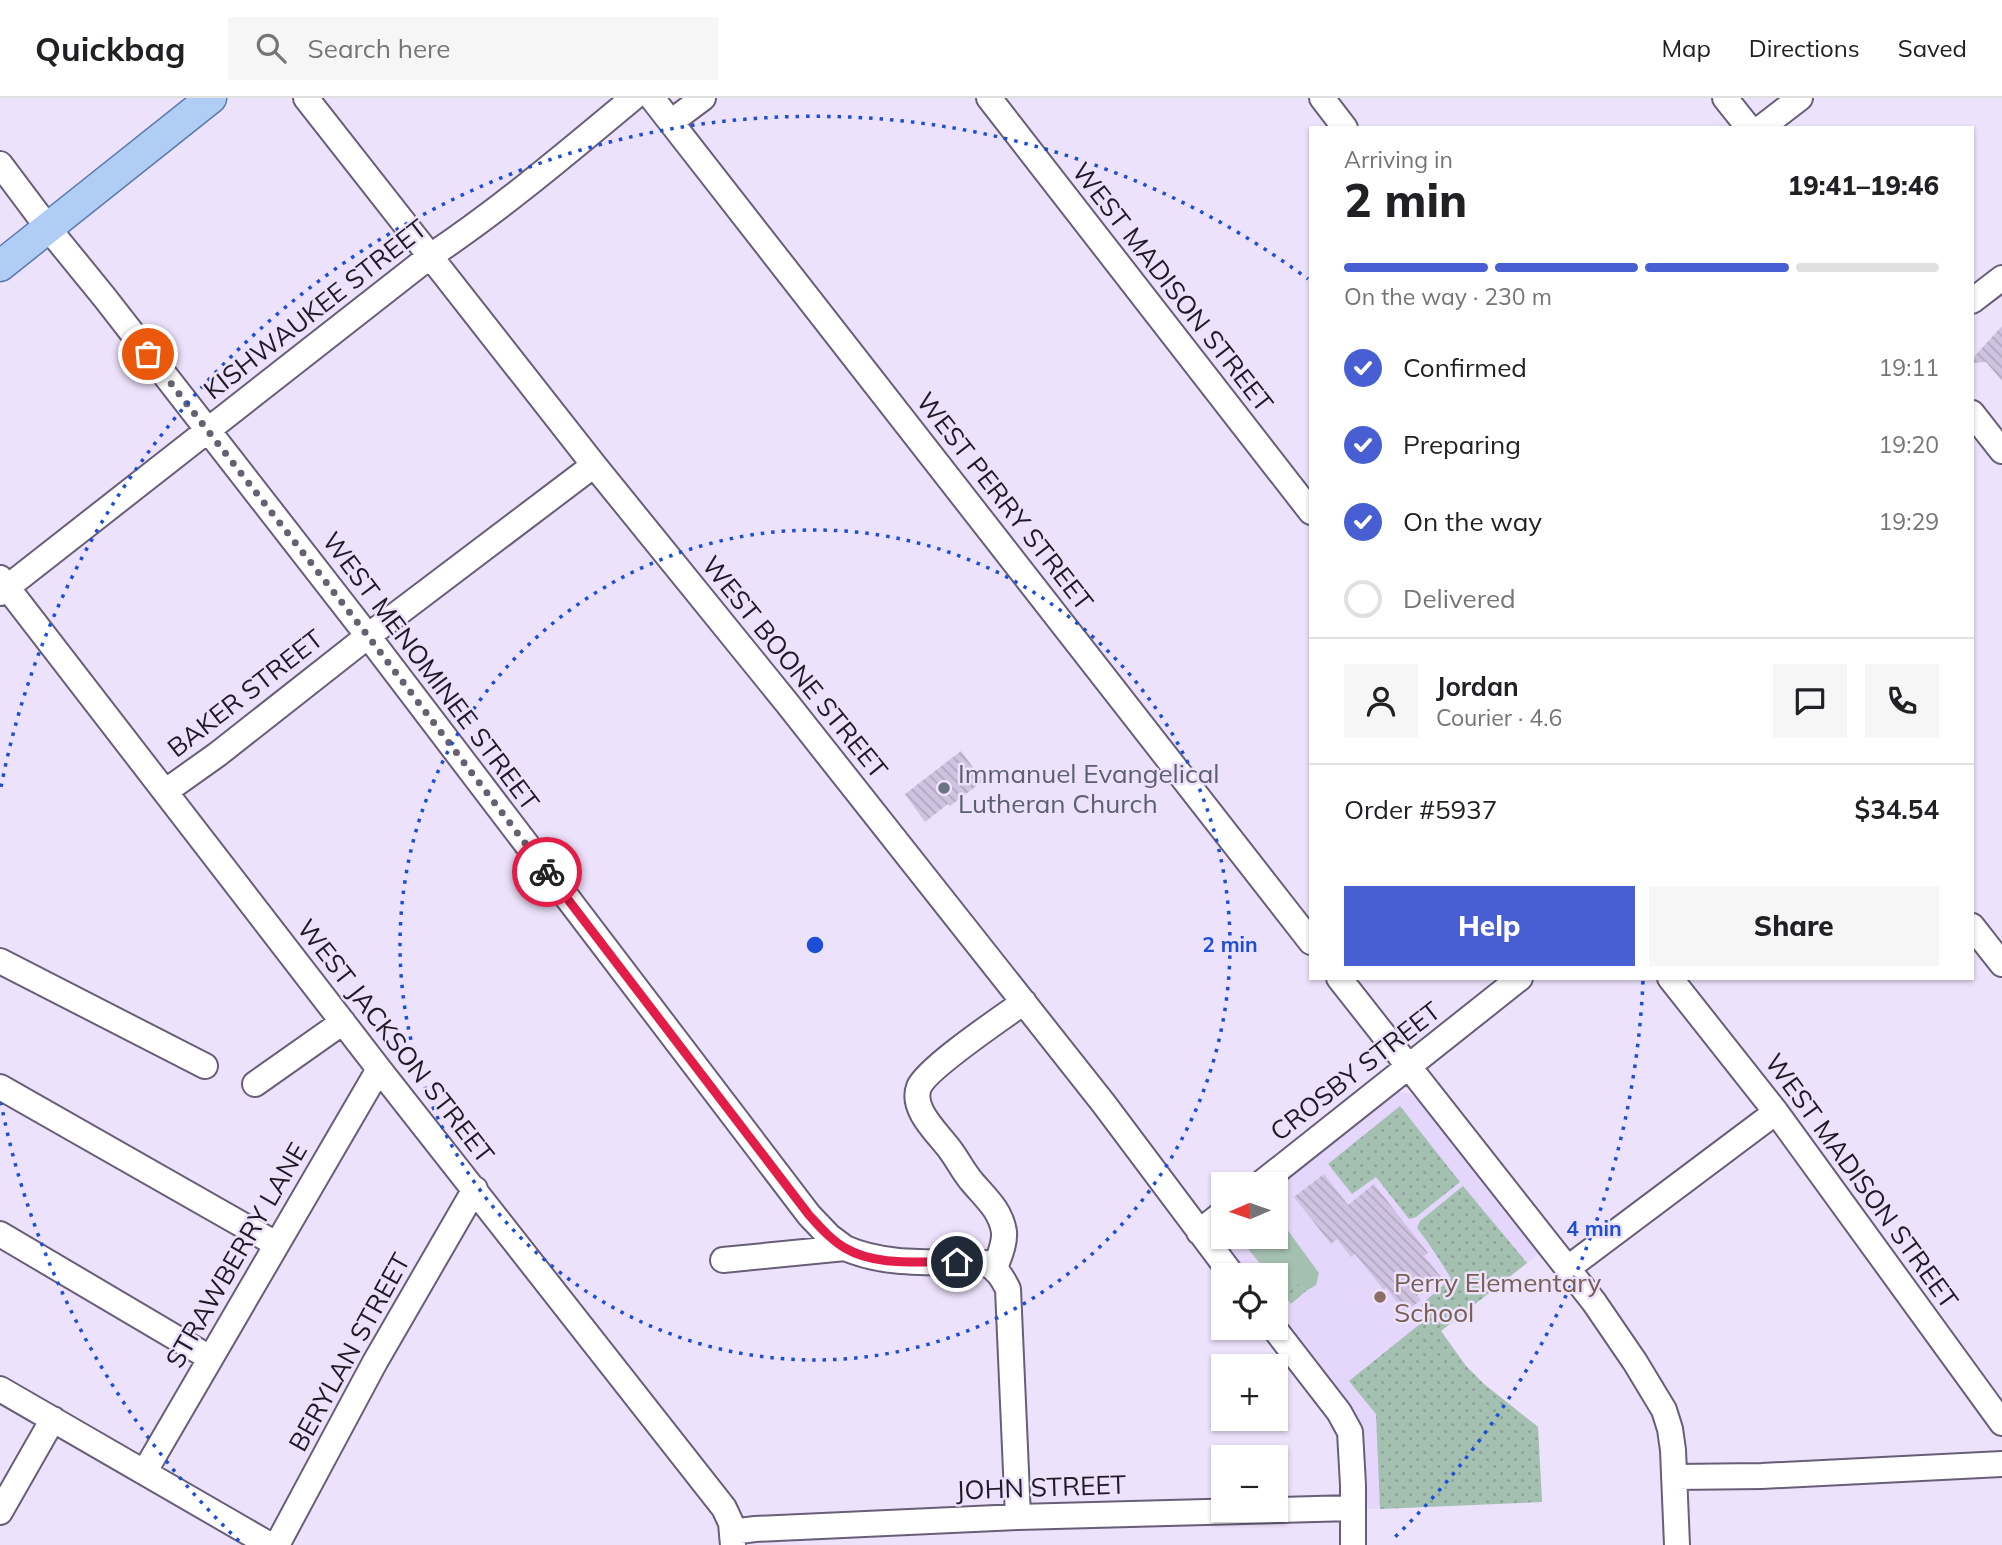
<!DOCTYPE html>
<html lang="en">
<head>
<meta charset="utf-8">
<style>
  :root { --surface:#fff; --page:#f6f6f6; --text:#202124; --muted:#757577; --line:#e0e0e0; --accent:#485fd3 }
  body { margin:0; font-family:Mulish,sans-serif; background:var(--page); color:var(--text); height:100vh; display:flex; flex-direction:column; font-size:26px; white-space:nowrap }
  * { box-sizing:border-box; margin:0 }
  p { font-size:23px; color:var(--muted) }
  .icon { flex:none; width:38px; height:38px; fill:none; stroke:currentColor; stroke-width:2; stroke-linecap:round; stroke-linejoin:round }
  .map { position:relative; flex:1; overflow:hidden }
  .sheet { position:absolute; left:1309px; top:28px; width:665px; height:854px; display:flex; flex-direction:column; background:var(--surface); border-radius:0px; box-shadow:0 2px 5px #0004 }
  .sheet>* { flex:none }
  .needle { width:46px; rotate:268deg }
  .tools { position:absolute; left:1211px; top:1074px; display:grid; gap:14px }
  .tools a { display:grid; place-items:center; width:77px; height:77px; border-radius:0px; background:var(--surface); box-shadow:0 2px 5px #0004; font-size:35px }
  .pin { position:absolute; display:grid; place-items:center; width:60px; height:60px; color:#fff; margin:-30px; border:4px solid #fff; border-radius:50%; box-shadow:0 2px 7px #0007 }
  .courier { position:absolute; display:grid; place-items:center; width:70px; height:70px; margin:-35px; border:5px solid #e11d48; border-radius:50%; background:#fff; color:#222; box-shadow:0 2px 9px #0007 }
  .overview em { font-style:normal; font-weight:800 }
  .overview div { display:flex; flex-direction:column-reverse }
  .overview { display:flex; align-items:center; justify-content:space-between; height:119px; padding:0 35px }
  h1 { font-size:46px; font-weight:800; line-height:52px }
  .bar { display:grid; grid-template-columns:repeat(4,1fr); gap:10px 7px; align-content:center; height:84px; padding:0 35px }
  .bar i { height:9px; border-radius:5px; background:var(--line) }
  .bar .active { background:var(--accent) }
  .bar p { grid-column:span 4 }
  .line { display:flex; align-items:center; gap:18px; padding:0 35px; border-top:2px solid var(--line) }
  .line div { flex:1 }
  .round { display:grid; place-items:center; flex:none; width:74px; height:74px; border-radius:0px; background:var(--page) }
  ol { padding:0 35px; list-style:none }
  li { display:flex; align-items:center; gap:21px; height:77px }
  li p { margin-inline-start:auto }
  li .icon { padding:7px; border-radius:50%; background:var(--accent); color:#fff; stroke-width:4 }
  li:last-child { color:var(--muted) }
  li i { width:38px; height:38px; border:4px solid var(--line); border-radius:50% }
  .primary-button { display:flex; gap:14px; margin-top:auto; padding:14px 35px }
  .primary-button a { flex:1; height:80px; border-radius:0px; background:var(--accent); color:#fff; font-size:28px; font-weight:800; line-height:80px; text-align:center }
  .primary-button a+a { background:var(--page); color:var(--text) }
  header { display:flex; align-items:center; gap:42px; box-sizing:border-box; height:98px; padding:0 35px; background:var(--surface); border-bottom:2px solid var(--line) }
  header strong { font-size:33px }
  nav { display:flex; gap:38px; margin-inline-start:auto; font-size:24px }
  .search { width:490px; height:63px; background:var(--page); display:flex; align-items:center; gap:18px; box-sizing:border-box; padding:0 24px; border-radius:0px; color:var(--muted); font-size:26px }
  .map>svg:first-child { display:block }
  .built { fill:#e5d6fb }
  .grass { fill:url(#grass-dots) }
  .green { fill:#a4c0b1 }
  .building { fill:url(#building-back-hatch) }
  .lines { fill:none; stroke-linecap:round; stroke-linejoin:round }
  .minor-casing { stroke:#695e78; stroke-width:28 }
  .major-casing { stroke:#5a78a8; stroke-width:33 }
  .minor { stroke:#fff; stroke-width:24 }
  .major { stroke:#afcdf5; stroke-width:30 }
  .done { stroke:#676070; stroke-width:7; stroke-dasharray:0 12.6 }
  .route { stroke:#e11d48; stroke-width:9 }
  .ring { fill:none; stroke:#1d4ed8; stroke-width:3.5; stroke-dasharray:3.5 7 }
  .worship-dot { fill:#6b7280; stroke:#ede2fb; stroke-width:2.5 }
  .education-dot { fill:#8d6e63; stroke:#ede2fb; stroke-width:2.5 }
  .labels { text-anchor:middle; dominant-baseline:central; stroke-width:5; stroke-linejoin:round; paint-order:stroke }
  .street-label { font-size:26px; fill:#1f1a25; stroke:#ede2fb }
  .worship-label { font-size:26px; fill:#5b616d; stroke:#ede2fb; text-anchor:start }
  .education-label { font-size:26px; fill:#785e54; stroke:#ede2fb; text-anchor:start }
  .centre { fill:#1d4ed8; stroke:#ede2fb; stroke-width:3.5 }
  .ring-label { font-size:21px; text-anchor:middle; font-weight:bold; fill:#1d4ed8; stroke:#ede2fb; stroke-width:5; stroke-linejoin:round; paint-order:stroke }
</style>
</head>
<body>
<header>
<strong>Quickbag</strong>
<div class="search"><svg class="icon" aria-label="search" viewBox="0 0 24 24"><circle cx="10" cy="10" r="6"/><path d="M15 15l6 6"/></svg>Search here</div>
<nav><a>Map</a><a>Directions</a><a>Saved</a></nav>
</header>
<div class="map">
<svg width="2002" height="1447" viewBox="0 0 2002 1447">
  <defs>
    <pattern id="grass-dots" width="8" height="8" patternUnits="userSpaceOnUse" patternTransform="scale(1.75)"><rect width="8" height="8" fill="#a4c0b1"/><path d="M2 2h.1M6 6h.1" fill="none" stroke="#8da498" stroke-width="1.8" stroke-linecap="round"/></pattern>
    <pattern id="building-back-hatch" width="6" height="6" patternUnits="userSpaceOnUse" patternTransform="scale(1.75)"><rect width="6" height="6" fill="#d0c3e1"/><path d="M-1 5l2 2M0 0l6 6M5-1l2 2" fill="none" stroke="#b2a7c1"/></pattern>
  </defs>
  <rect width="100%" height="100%" fill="#ede2fb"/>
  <path class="built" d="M1397 993 1414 997 1418 1000 1540 1155 1441 1233 1466 1268 1484 1286 1538 1329 1542 1404 1367 1411 1361 1330 1276 1219V1178H1244L1220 1144 1221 1132 1223 1129V1139H1276V1088Z"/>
  <path class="grass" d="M1400 1008 1460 1084 1416 1119 1409 1121 1376 1079 1352 1096 1328 1066Z
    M1463 1088 1527 1165 1441 1233 1466 1268 1484 1286 1538 1329 1542 1404 1380 1411 1376 1316 1349 1283 1430 1218 1421 1207 1451 1180C1440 1163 1430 1146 1417 1130L1420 1123Z
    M1258 1163 1287 1177 1306 1193 1291 1206 1276 1186V1178H1269Z"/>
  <path class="green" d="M1278 1119 1319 1175 1316 1187 1306 1193 1287 1177 1258 1163 1243 1145 1251 1139H1276V1121Z"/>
  <path class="building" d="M2002 228V283L1986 264 1972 265V261Z
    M961 653 983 683 950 708 948 706 925 724 905 696Z
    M1324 1076 1348 1107 1374 1086 1428 1155 1424 1158 1441 1179 1417 1198 1421 1202 1405 1214 1386 1190 1384 1192 1355 1156 1351 1159 1337 1141 1331 1146 1294 1099Z"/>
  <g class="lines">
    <defs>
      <path id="minor" d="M306 0 594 367 787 605 1104 1006 1233 1178
        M652 0 1311 844
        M989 0 1311 414
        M1322 0 1345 30
        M1725 0 1749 30
        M671 24 703 0
        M1761 30 1800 0
        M0 66 48 130 105 200 368 538 809 1117 829 1138 845 1150
        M1972 203 2002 180
        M1972 315 2002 353
        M0 480 379 971 724 1410 731 1425 733 1447
        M0 495 429 159C501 111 567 55 633 0
        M166 693 218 656 368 538 594 367
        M1972 828 2002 866
        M0 863 205 968
        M1339 880 1594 1204 1635 1264 1664 1312 1670 1331 1673 1352 1677 1447
        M1670 880 1776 1014 2002 1325
        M255 986 343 924
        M0 989 276 1146
        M1259 1087 1520 880
        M1199 1134 1223 1115
        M0 1136 210 1260
        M723 1162 845 1150C888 1169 938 1163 985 1165 997 1171 1002 1179 1008 1191L1018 1419
        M995 1170C999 1159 1005 1146 1004 1134 1001 1113 986 1100 973 1085 964 1075 959 1064 951 1053 940 1037 910 1012 919 989 927 970 1003 919 1024 904
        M1568 1170 1776 1014
        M1274 1230 1339 1314 1350 1334 1353 1387V1447
        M0 1291 270 1447
        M145 1373 379 971
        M1674 1379 1762 1378 2002 1366
        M0 1414 53 1321
        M732 1434 755 1431 1018 1419 1352 1410
        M277 1447 375 1264 475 1091"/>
      <path id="major" d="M0 168 211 0"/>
    </defs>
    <use href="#minor" class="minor-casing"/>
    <use href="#major" class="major-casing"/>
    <use href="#minor" class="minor"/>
    <use href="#major" class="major"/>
  </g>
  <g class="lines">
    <path class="done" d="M148 256 368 538 547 774"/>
    <path class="route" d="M547 774 809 1117C820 1129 831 1142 845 1150 877 1169 921 1163 957 1164"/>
  </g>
  <g class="ring">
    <circle cx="815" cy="847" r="415"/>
    <path d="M1643 883A829 829 0 0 1 1391 1443M239 1443A829 829 0 0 1 1 1005M1 689A829 829 0 0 1 1308 181"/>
  </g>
  <circle class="worship-dot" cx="944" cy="690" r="7"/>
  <circle class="education-dot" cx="1380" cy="1199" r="7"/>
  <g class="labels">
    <g class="street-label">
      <text transform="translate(1173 189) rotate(52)">WEST MADISON STREET</text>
      <text transform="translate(315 211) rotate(-38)">KISHWAUKEE STREET</text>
      <text transform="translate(1005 403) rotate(52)">WEST PERRY STREET</text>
      <text transform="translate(795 569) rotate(51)">WEST BOONE STREET</text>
      <text transform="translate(431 573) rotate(53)">WEST MENOMINEE STREET</text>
      <text transform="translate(245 595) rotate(-38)">BAKER STREET</text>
      <text transform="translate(396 943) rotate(52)">WEST JACKSON STREET</text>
      <text transform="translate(1355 973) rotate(-38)">CROSBY STREET</text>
      <text transform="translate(1862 1083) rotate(54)">WEST MADISON STREET</text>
      <text transform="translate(236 1157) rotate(-60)">STRAWBERRY LANE</text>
      <text transform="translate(349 1254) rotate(-61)">BERYLAN STREET</text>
      <text transform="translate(1041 1389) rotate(-2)">JOHN STREET</text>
    </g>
    <g class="worship-label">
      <text x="958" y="675">Immanuel Evangelical<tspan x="958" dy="30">Lutheran Church</tspan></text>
    </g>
    <g class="education-label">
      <text x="1394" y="1184">Perry Elementary<tspan x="1394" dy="30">School</tspan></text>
    </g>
  </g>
  <circle cx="815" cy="847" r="10" class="centre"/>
  <g class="ring-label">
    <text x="1230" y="854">2 min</text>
    <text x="1594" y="1138">4 min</text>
  </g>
</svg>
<div class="tools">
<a><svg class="needle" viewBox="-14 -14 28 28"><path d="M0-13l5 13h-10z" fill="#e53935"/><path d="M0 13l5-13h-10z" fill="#757577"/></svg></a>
<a><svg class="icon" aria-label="locate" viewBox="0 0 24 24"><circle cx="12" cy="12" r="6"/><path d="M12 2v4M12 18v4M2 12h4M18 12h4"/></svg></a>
<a>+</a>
<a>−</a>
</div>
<div class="pin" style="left:148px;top:256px;background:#ea580c"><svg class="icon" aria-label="bag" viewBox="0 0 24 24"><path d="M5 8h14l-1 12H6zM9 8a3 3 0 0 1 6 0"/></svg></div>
<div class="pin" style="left:957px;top:1164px;background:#1f2937"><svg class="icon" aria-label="home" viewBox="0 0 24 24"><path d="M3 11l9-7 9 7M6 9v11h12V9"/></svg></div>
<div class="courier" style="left:547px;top:774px"><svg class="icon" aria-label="bike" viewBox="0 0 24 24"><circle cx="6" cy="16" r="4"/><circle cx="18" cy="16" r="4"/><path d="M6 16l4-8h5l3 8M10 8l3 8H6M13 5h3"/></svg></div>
<section class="sheet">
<div class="overview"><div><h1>2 min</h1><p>Arriving in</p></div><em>19:41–19:46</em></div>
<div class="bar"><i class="active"></i><i class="active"></i><i class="active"></i><i></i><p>On the way · 230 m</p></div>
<ol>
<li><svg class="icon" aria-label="check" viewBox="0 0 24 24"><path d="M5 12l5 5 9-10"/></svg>Confirmed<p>19:11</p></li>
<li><svg class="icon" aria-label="check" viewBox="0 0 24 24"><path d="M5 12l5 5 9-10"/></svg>Preparing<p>19:20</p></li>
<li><svg class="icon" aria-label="check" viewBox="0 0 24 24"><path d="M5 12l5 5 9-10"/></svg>On the way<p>19:29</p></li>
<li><i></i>Delivered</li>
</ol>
<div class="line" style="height:126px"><a class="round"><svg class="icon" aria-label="person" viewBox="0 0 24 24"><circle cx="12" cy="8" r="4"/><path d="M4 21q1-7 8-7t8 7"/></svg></a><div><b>Jordan</b><p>Courier · 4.6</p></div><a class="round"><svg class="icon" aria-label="chat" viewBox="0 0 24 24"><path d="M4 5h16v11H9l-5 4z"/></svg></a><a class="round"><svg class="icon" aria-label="phone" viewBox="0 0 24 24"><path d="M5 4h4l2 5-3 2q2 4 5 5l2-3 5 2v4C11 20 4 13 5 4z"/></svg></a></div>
<div class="line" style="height:91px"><div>Order #5937</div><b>$34.54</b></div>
<div class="primary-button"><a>Help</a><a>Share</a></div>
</section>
</div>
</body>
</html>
